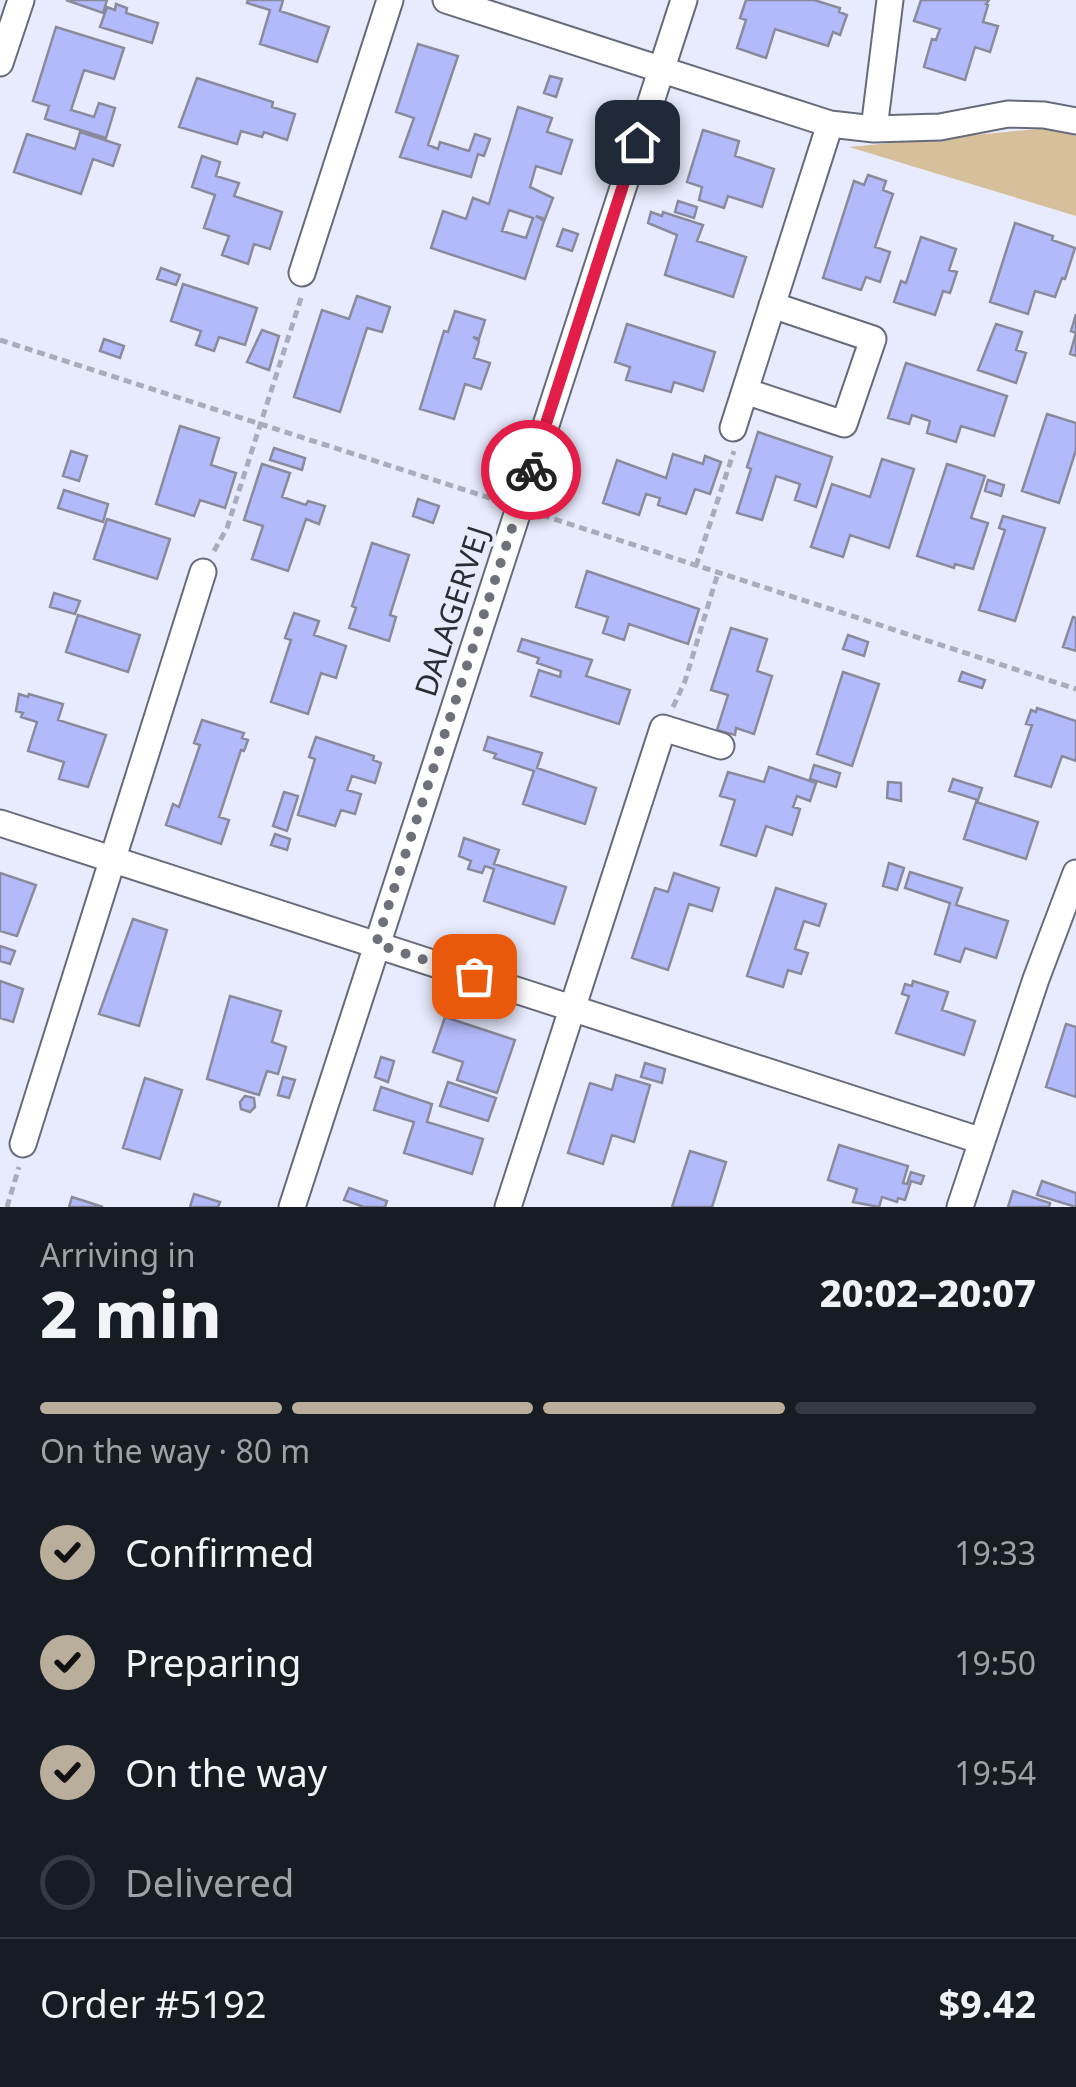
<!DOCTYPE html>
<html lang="en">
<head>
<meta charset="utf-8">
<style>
  :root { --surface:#171b24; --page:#20242c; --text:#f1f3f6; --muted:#9ea1a6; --line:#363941; --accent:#b8ae9b }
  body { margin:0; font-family:"Noto Sans",sans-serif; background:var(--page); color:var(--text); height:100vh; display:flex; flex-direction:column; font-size:38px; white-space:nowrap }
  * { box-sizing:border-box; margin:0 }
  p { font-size:32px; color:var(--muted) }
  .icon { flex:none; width:55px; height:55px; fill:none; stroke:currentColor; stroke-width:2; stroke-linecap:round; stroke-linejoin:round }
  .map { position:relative; height:1207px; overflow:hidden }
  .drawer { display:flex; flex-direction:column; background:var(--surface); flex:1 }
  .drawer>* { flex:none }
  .pin { position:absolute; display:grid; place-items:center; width:85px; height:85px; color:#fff; margin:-42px; border-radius:20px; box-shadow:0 5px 15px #0006 }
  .courier { position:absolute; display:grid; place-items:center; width:100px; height:100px; margin:-50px; border:8px solid #e11d48; border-radius:50%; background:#fff; color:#222; box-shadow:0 2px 12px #0007 }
  .summary em { font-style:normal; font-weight:800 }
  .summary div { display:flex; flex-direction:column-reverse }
  .summary { display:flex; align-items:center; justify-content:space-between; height:170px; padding:0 40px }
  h1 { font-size:65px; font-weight:800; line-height:75px }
  .bar { display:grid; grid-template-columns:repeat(4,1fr); gap:15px 10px; align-content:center; height:120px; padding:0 40px }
  .bar i { height:12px; border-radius:8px; background:var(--line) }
  .bar .selected { background:var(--accent) }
  .bar p { grid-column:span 4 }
  .line { display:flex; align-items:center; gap:25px; padding:0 40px; border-top:2px solid var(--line) }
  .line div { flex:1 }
  ol { padding:0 40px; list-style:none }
  li { display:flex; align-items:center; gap:30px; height:110px }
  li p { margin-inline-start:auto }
  li .icon { padding:10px; border-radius:50%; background:var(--accent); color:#111; stroke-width:4 }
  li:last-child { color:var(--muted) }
  li i { width:55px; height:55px; border:5px solid var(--line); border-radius:50% }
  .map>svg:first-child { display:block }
  .green { fill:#d6c09b }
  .building { fill:#b3bafb; stroke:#898b9c; stroke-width:2.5; fill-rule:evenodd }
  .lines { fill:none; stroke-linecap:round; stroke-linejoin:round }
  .street-casing { stroke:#676a79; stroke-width:29 }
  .path { stroke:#a9acba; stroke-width:5; stroke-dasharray:8 5; stroke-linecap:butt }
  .street { stroke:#fff; stroke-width:25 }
  .done { stroke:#6e707a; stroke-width:10; stroke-dasharray:0 18 }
  .route { stroke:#e11d48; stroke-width:12 }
  .labels { text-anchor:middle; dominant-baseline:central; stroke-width:9; stroke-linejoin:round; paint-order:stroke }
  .street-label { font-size:30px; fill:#2c2d34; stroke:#e8ebfd }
</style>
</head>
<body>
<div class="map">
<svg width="1076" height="1207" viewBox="0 0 1076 1207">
  <rect width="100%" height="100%" fill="#e8ebfd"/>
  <path class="green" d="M1048 128 1076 136V216L849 147Z"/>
  <path class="building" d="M66 0H107L103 13Z
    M248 0H283L280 11 329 27 317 62 260 44 270 10 247 3Z
    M746 0H814L840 8 839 12 847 15 840 35 833 32 828 46 775 29 766 58 737 48 746 20 740 18Z
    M921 0H989L986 4 988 5 983 22 998 26 990 52 975 47 965 80 924 67 932 39 936 40 940 29 914 21Z
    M116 4 127 8 126 13 158 23 152 43 100 27 107 7 115 10Z
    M56 27 124 48 114 79 84 70 71 110 94 117 99 103 115 108 106 138 45 119 49 106 33 101Z
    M418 44 458 56 428 145 438 149 440 142 469 151 475 134 490 139 484 156 478 154 471 177 400 157 414 118 396 112Z
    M550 76 562 79 556 97 544 93Z
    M197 78 273 102 272 107 295 114 287 140 264 132 262 137 241 131 237 144 179 127Z
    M518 107 552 118 547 132 572 140 561 174 536 166 530 187 553 198 545 219 536 216 544 221 525 279 431 248 443 211 466 219 473 198 489 204ZM509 210 533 218 526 238 502 231Z
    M703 130 739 141 735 156 774 169 762 207 728 196 724 208 699 200 702 187 687 182Z
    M80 132 120 145 113 166 93 159 81 194 14 172 27 134 75 149Z
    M202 156 220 162 216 176 239 183 234 196 282 212 270 249 254 244 248 264 222 255 229 236 204 228 215 195 192 187Z
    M868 175 886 181 883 190 893 194 875 247 890 252 880 282 866 277 861 290 823 278 854 181 864 185Z
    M678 201 697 207 694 218 675 212Z
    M651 212 662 216 663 212 703 225 697 241 746 257 733 297 665 275 677 235 648 223Z
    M1015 223 1053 236 1052 240 1075 248 1065 279 1062 278 1055 297 1035 291 1028 314 990 302Z
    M563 229 578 234 572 251 557 246Z
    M921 237 956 249 949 270 957 272 950 293 943 291 935 315 894 302 901 281 906 283Z
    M161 268 180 275 176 285 157 279Z
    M183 284 257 308 245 345 219 337 214 351 196 345 201 331 171 321Z
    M357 296 390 307 382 332 367 328 340 412 294 397 322 310 349 319Z
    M455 311 485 320 479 339 473 337 479 341 474 358 490 363 481 389 465 384 454 419 420 409 444 331 448 332Z
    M1076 314V356L1070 354 1076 333 1071 331Z
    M627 324 715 352 703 391 674 382 671 392 626 380 630 367 615 362Z
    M996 324 1022 332 1016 350 1026 353 1016 383 978 370Z
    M262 330 279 336 269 370 247 362Z
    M104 339 124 346 120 358 100 351Z
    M906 363 1007 396 994 436 961 426 956 442 927 433 930 421 912 415 909 424 888 418Z
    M1047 414 1076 423V450L1059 503 1022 491Z
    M180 426 219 438 211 465 236 473 225 508 200 500 194 516 156 504Z
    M758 432 832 457 816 507 795 500 800 484 776 476 762 520 737 513 751 469 747 467Z
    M274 448 305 458 302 470 270 460Z
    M71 451 87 456 79 481 63 476Z
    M673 454 703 464 705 456 721 462 710 494 695 489 686 514 658 505 660 498 646 494 639 515 603 503 617 460 666 478Z
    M882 459 914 469 889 548 850 535 843 557 811 547 832 484 870 497Z
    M262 464 290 473 282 497 306 505 308 501 325 506 319 524 306 519 288 571 252 559 263 526 244 520Z
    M947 464 985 476 971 518 988 523 973 569 955 564 954 568 917 556Z
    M988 480 1004 485 1001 496 985 491Z
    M64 490 108 504 103 522 58 508Z
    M418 499 439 506 433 523 413 516Z
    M1003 516 1045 528 1015 621 979 610 1005 530 999 528Z
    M107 519 170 539 157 579 94 559Z
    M372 543 409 555 390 615 396 617 389 641 349 628 356 608 352 606Z
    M587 571 699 609 688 644 629 624 624 640 603 633 608 617 576 607Z
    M54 593 80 601 75 614 50 607Z
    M294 613 319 621 314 635 346 646 336 678 321 673 308 714 271 702 291 640 285 638Z
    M78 615 140 635 128 672 66 652Z
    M1073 617 1076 618V651L1063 647Z
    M731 628 767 639 757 671 772 676 754 734 736 728 735 735 717 730 728 695 711 690Z
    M848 635 868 642 864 656 843 649Z
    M522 639 592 660 586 676 630 690 619 724 531 696 539 670 560 677 561 671 537 663 539 658 518 651Z
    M843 672 879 684 852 766 817 754Z
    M962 672 985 680 982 688 959 681Z
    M19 694 28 697 29 694 63 704 58 720 106 735 88 787 59 779 64 762 28 751 37 722 21 717 23 713 16 711Z
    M1037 708 1076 721V761L1062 756 1051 787 1015 776 1032 725 1026 724 1031 710 1036 712Z
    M202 720 244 733 242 738 248 740 244 751 241 750 219 817 229 820 221 844 166 825 173 804 179 807 200 745 194 743Z
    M316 737 374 756 373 760 381 763 375 783 352 776 347 790 361 794 355 814 341 810 335 826 298 815 315 759 309 757Z
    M488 737 542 753 537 768 596 788 585 824 523 804 534 771 494 758 496 754 484 750Z
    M814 765 840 773 836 787 810 779Z
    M769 767 816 783 810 801 797 796 793 807 800 809 792 835 766 826 756 856 721 845 735 800 720 796 728 772 764 782Z
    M953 779 982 788 978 800 949 791Z
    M888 782 901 783V801L887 798Z
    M284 792 298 796 287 831 273 826Z
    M976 802 1038 822 1026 859 964 839Z
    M275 834 290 839 287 850 271 845Z
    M464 838 499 850 494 864 566 887 554 924 484 901 494 869 485 866 482 873 468 869 471 861 459 856Z
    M889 863 904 868 897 890 883 886Z
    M910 872 962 888 956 905 1008 921 996 958 965 948 960 962 935 954 950 903 905 888Z
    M0 873 36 885 17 936 0 931Z
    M674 873 719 888 712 911 689 904 668 970 632 958 655 888 668 892Z
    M776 888 826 904 819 926 804 921 795 949 808 953 801 974 788 970 783 987 747 976Z
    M133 919 167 930 139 1026 99 1014Z
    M0 946 15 951 10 964 0 961Z
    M0 981 23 989 13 1022 0 1018Z
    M913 981 948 992 942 1010 975 1021 964 1055 896 1033 909 996 902 994 905 984 912 986Z
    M230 996 281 1011 272 1042 286 1047 278 1074 267 1071 259 1095 207 1079Z
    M445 1017 515 1040 497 1093 457 1080 463 1062 433 1052Z
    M1066 1024 1076 1027V1097L1046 1087Z
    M381 1057 394 1061 388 1082 375 1077Z
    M645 1063 665 1069 662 1083 641 1077Z
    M616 1075 650 1085 634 1142 612 1135 603 1164 568 1153 590 1083 612 1090Z
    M283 1077 295 1080 289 1098 278 1095Z
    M145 1078 182 1090 160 1159 123 1148Z
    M448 1082 496 1098 488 1121 440 1106Z
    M381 1087 432 1104 427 1122 483 1139 472 1174 404 1153 414 1122 374 1110Z
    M245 1096 254 1098 255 1107 250 1112 241 1109 240 1102Z
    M839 1145 908 1166 903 1183 907 1184 911 1172 924 1176 921 1184 911 1181 905 1200 898 1198 897 1202 882 1197 879 1207 853 1202 857 1189 828 1180Z
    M690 1151 726 1162 712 1207H672Z
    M1042 1181 1076 1193V1207L1037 1195Z
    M349 1188 387 1201 385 1207H364L344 1200Z
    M1013 1191 1050 1203 1049 1207H1008Z
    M194 1194 220 1202 218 1207H190Z
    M72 1197 103 1207H69Z"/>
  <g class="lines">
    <defs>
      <path id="street" d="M446 0 830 124 874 129 940 127 1008 114 1044 115 1076 121
        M0 63 21 0
        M874 129 890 0
        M302 273 390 0
        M745 391 844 424 873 339 772 305
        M733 428 830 124
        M0 823 982 1141
        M23 1144 203 572
        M292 1207 684 0
        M508 1207 663 728 721 746
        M960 1207 1036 979 1076 873"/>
    </defs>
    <use href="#street" class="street-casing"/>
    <path class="path" d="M0 340 493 499
      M542 515 1076 689
      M214 551 227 528 301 298
      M696 566 734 451
      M673 707 685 681 718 573
      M7 1207 19 1167"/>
    <use href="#street" class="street"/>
  </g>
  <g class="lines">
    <path class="done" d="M474 976 376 944 531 470"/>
    <path class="route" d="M531 470 637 142"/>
  </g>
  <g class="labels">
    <g class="street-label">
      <text transform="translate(451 611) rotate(-72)">DALAGERVEJ</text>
    </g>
  </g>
</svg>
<div class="pin" style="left:474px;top:976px;background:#ea580c"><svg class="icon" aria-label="bag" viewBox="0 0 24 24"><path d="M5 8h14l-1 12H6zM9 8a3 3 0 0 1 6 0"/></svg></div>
<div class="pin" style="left:637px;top:142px;background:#1f2937"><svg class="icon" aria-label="home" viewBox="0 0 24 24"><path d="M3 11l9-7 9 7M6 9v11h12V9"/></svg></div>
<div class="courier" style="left:531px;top:470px"><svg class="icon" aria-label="bike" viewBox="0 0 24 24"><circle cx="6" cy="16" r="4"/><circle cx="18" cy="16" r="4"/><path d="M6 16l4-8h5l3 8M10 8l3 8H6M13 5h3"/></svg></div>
</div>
<section class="drawer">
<div class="summary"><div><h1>2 min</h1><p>Arriving in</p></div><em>20:02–20:07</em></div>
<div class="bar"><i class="selected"></i><i class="selected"></i><i class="selected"></i><i></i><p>On the way · 80 m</p></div>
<ol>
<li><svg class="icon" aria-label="check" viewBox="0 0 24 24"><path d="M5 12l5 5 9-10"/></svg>Confirmed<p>19:33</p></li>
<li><svg class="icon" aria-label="check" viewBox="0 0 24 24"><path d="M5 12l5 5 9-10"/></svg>Preparing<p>19:50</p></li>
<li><svg class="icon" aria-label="check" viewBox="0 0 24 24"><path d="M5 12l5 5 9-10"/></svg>On the way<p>19:54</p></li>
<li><i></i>Delivered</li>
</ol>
<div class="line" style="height:130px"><div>Order #5192</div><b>$9.42</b></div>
</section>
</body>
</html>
